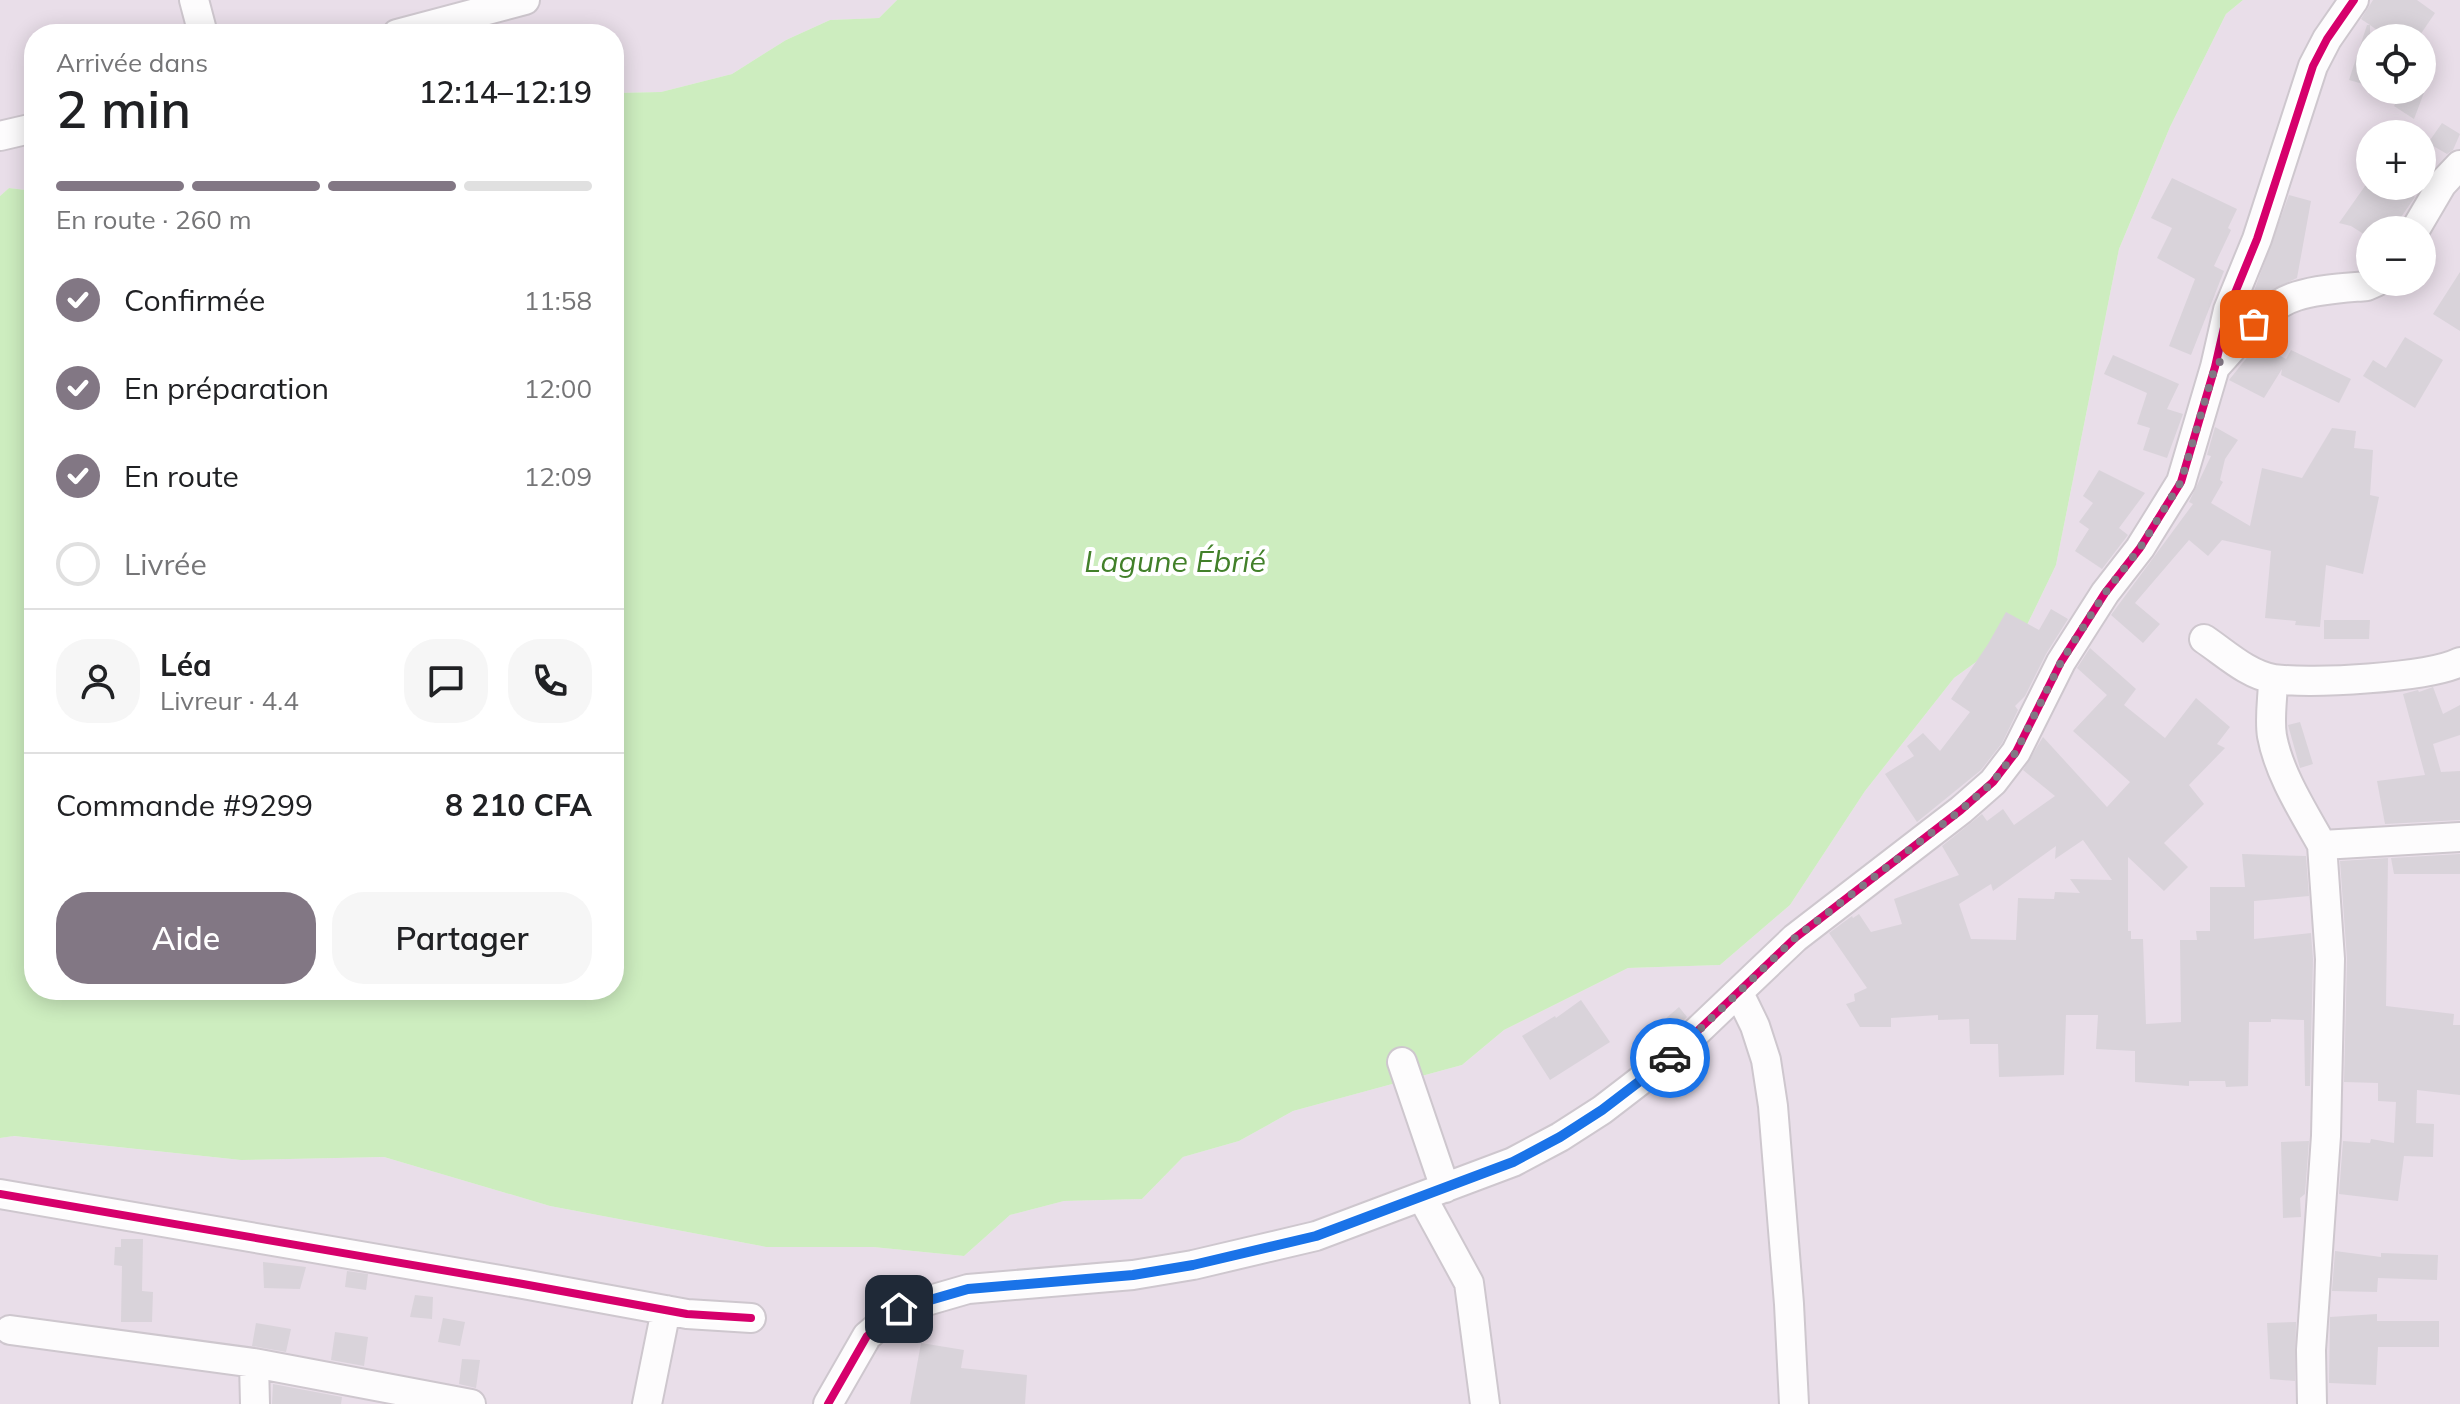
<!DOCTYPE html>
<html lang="fr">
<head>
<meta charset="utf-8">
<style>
  :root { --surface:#fff; --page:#f6f6f6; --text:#202124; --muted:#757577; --line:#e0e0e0; --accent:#827784 }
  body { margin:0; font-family:Mulish,sans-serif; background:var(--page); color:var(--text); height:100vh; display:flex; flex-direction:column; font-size:30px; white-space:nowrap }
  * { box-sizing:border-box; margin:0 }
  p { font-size:26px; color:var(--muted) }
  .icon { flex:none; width:44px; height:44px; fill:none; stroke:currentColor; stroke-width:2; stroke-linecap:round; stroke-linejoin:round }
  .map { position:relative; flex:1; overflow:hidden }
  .drawer { position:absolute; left:24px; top:24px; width:600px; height:976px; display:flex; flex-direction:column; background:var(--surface); border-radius:32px; box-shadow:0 4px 20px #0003 }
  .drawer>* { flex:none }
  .tools { position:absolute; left:2356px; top:24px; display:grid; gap:16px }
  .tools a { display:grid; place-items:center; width:80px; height:80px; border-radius:50%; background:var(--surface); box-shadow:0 4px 20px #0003; font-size:40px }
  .pin { position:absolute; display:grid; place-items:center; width:68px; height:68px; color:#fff; margin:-34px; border-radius:16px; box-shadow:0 4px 12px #0006 }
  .courier { position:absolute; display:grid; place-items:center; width:80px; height:80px; margin:-40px; border:6px solid #1a73e8; border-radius:50%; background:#fff; color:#222; box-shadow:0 2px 10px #0007 }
  .head em { font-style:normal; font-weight:600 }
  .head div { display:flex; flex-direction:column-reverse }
  .head { display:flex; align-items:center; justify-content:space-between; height:136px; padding:0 32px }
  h1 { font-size:52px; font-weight:600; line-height:60px }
  .bar { display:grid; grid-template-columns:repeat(4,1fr); gap:12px 8px; align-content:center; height:96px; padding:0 32px }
  .bar i { height:10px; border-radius:6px; background:var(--line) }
  .bar .current { background:var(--accent) }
  .bar p { grid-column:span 4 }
  .line { display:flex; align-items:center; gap:20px; padding:0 32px; border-top:2px solid var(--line) }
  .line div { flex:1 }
  .round { display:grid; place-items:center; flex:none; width:84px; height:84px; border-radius:32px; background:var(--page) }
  ol { padding:0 32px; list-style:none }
  li { display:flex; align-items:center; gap:24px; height:88px }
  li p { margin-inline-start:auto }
  li .icon { padding:8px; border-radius:50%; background:var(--accent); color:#fff; stroke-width:4 }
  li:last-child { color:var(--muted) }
  li i { width:44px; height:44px; border:4px solid var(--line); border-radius:50% }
  .action { display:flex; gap:16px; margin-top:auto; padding:16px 32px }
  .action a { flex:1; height:92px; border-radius:32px; background:var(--accent); color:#fff; font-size:32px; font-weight:600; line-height:92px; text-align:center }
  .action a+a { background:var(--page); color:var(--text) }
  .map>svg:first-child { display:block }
  .residential { fill:#e9dee9; fill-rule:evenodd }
  .water { fill:#cdedbf }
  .building { fill:#d9d3da; fill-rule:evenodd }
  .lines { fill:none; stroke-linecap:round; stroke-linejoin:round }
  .minor-casing { stroke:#cec7ce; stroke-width:32 }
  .minor { stroke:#fdfcfd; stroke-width:28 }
  .cycleway-casing { stroke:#fff; stroke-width:13 }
  .cycleway { stroke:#d6006c; stroke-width:8 }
  .done { stroke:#827784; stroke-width:8; stroke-dasharray:0 14.4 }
  .route { stroke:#1a73e8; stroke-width:10 }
  .labels { text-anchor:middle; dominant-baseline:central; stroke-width:8; stroke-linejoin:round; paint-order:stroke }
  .water-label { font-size:30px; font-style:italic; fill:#42802a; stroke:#fff }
</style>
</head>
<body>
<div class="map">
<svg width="2460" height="1404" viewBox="0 0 2460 1404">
  <rect width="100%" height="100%" fill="#f2ecf2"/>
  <path class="residential" d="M0 0H897L879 18 830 20 786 40 732 74 661 92 614 93V34H34V191L9 188 0 196Z
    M2243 0H2460V1404H0V1138L13 1136 241 1160 384 1157 550 1206 766 1247H873L964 1256 1010 1215 1064 1201 1142 1199 1183 1157 1239 1141 1293 1111 1462 1065 1504 1030 1628 968 1720 965 1790 905 1865 791 1954 678 2027 625 2056 565 2119 249 2170 127 2226 14ZM2370 38H2422V90H2370ZM2370 134H2422V186H2370ZM2370 230H2422V282H2370Z"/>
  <path class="water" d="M897 0H2243L2226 14 2170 127 2119 249 2056 565 2027 625 1954 678 1865 791 1790 905 1720 965 1628 968 1504 1030 1462 1065 1293 1111 1239 1141 1183 1157 1142 1199 1064 1201 1010 1215 964 1256 873 1247H766L550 1206 384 1157 241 1160 14 1136 0 1138V196L9 188 34 191V990H614V93L661 92 732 74 786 40 830 20 879 18Z"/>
  <path class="building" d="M2373 0H2417L2435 13 2418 38H2388L2370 25V86L2349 80 2367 25H2370L2361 19Z
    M2404 90H2425L2414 119 2394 106Z
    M2442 123 2460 134 2453 150 2447 154 2428 143Z
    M2172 178 2237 209 2228 228 2231 230 2214 266 2224 271 2191 355 2169 346 2195 279 2157 258 2172 228 2151 218Z
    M2365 186H2399L2415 197 2392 230H2370V238L2351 226 2339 223Z
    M2289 195 2311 201 2297 278 2262 295 2254 291Z
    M2460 272V331L2433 314Z
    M2405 337 2443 360 2415 408 2363 376 2373 360 2386 368Z
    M2258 344 2286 359 2291 350 2351 379 2339 403 2281 375 2282 369 2264 398 2229 380Z
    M2113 355 2179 384 2167 409 2183 414 2167 458 2143 450 2150 428 2137 424 2147 393 2104 374Z
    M2215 427 2238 440 2225 459 2220 480 2223 482 2211 503 2250 526 2262 468 2302 478 2332 428 2356 431 2354 448 2373 450 2370 495 2379 497 2363 574 2326 565 2320 627 2295 625 2296 621 2265 618 2271 551 2222 540 2208 556 2189 540 2135 603 2160 624 2143 643 2111 615 2193 504 2189 502 2211 456 2207 455Z
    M2099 470 2145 493 2119 528 2128 535 2102 569 2075 551 2089 529 2079 522 2093 503 2083 496Z
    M2051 609 2068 619 2046 654 2025 696 2015 706 2018 710 2002 743 1981 770 1917 822 1885 774 1914 756 1907 746 1923 733 1940 751 1970 712 1951 699 1988 644 2006 612 2039 630Z
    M2324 620H2370L2369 639H2324Z
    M2090 648 2136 689 2124 705 2165 738 2196 698 2230 727 2217 744 2225 748 2189 785 2204 804 2164 843 2188 867 2164 891 2128 857V931H2131V939H2143L2146 1024 2181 1022 2180 940H2197L2196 931H2210V887H2245L2242 854 2306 856 2309 896 2254 901V939L2311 933 2313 959 2310 1086H2305L2304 1020 2271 1019V1022H2249L2248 1086 2226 1087 2225 1081H2189V1086L2135 1082V1051L2096 1049 2098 1015H2066L2064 1075 1999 1077 1998 1044H1970L1969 1019 1938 1020V1015L1891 1018V1027H1860L1846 1004 1855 1001 1854 994 1867 988 1829 933 1852 916 1853 918 1859 914 1871 932 1902 924 1894 899 1959 875 1942 846 1982 814 1987 821 2003 809 2014 825 2055 796 2023 770 2043 737 2107 807 2130 782 2073 731 2107 695 2077 668ZM2083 840 2112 880 2070 879 2080 893 2055 892 2054 899 2018 898 2016 940 1971 939 1959 904 1991 884 1993 891 2056 846 2055 859Z
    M2433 687 2443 714 2460 705V735L2433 744 2441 772 2460 771V820L2385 824 2377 781 2425 775 2403 694 2418 690 2419 692Z
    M2300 722 2313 764 2300 768 2288 725Z
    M2460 854V874H2394L2391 858Z
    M2388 858 2386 1006 2454 1014 2453 1025H2460V1095L2417 1090 2416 1123 2434 1124 2433 1157 2404 1156 2398 1201 2339 1194 2343 1141 2370 1143 2371 1139 2394 1143 2396 1102 2378 1101V1083L2344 1082 2347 959 2340 861Z
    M1581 1000 1610 1042 1550 1080 1522 1036 1555 1016 1556 1018Z
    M1679 1007 1687 1017 1667 1037 1657 1026Z
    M2309 1141 2305 1194 2300 1198 2301 1217 2283 1218 2281 1142Z
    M121 1239H143L142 1291 153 1292 152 1322H121L122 1266 114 1265 115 1247H121Z
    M2335 1251 2381 1257V1253L2438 1255 2437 1280 2378 1278 2377 1292 2332 1291Z
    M263 1262 306 1267 300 1289 264 1288Z
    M347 1271 368 1274 366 1290 345 1287Z
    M415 1295 433 1297 432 1319 410 1317Z
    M2377 1314V1321H2439V1347H2378L2376 1385 2329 1383 2330 1317Z
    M443 1318 465 1322 460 1346 438 1342Z
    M2296 1322 2295 1381 2270 1379 2267 1323Z
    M256 1323 291 1329 286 1352 252 1346Z
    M335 1332 368 1337 364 1366 331 1360Z
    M921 1343 964 1350 961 1368 1027 1375 1025 1404H910Z
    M462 1359 480 1360 476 1388 459 1384Z
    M273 1384 342 1397 341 1404H272Z"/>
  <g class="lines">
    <defs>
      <path id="minor" d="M194 0 203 34
        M397 34 525 0
        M0 136 34 128
        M2415 230 2442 184 2460 165
        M2215 367C2239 342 2263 306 2297 296 2319 289 2344 288 2367 286L2376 282
        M2204 639C2225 653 2248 675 2274 679 2311 684 2428 678 2460 662
        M2273 679C2273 697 2269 718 2272 736 2279 774 2303 811 2322 845
        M1739 993 1755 1026 1766 1060 1773 1106 1789 1304 1794 1404
        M1402 1062 1445 1188
        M0 1194 523 1284 687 1314 751 1318
        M1422 1197 1469 1283 1485 1404
        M10 1330 254 1363 471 1404
        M254 1363 255 1404
        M647 1404 666 1310
        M828 1404 867 1336 899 1309 968 1289 1133 1275 1193 1265 1316 1236 1513 1162 1560 1137 1602 1110 1667 1060 1795 938 1961 810 1993 782 2016 752 2061 662 2105 593 2140 548 2181 482 2215 367 2228 310 2257 239 2313 66 2327 39 2354 0
        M2312 1404 2311 1350 2326 1136 2330 959 2322 845 2460 837"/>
    </defs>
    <use href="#minor" class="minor-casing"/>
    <use href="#minor" class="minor"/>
    <defs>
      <path id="cycleway" d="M0 1194 523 1284 687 1314 751 1318
        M828 1404 867 1336 899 1309 968 1289 1133 1275 1193 1265 1316 1236 1513 1162 1560 1137 1602 1110 1667 1060 1795 938 1961 810 1993 782 2016 752 2061 662 2105 593 2140 548 2181 482 2215 367 2228 310 2257 239 2313 66 2327 39 2354 0"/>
    </defs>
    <use href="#cycleway" class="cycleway-casing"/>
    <use href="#cycleway" class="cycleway"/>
  </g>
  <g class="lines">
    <path class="done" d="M1670 1058 1795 938 1961 810 1993 782 2016 752 2061 662 2105 593 2140 548 2181 482 2215 367 2254 324"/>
    <path class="route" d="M899 1309 968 1289 1133 1275 1193 1265 1316 1236 1513 1162 1560 1137 1602 1110 1670 1058"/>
  </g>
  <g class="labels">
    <g class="water-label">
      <text x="1175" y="561">Lagune Ébrié</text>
    </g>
  </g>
</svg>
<div class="tools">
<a><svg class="icon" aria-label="locate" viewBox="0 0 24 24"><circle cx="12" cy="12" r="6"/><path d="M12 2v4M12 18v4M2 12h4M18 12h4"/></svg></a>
<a>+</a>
<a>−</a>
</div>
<div class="pin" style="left:2254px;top:324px;background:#ea580c"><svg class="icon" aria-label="bag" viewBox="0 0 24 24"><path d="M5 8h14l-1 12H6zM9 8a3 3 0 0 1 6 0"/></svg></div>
<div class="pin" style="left:899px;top:1309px;background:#1f2937"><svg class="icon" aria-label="home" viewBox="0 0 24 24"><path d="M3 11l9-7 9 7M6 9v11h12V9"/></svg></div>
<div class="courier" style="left:1670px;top:1058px"><svg class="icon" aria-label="car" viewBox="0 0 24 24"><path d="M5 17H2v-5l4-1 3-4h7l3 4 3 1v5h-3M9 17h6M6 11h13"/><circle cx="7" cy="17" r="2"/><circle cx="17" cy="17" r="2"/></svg></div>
<section class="drawer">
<div class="head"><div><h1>2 min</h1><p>Arrivée dans</p></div><em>12:14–12:19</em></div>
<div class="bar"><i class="current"></i><i class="current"></i><i class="current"></i><i></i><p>En route · 260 m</p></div>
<ol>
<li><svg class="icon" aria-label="check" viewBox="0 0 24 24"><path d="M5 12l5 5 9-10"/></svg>Confirmée<p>11:58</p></li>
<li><svg class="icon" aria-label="check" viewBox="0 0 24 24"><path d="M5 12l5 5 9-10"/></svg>En préparation<p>12:00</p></li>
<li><svg class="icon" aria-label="check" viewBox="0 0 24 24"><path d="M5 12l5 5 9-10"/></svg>En route<p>12:09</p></li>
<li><i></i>Livrée</li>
</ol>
<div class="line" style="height:144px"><a class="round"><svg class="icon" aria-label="person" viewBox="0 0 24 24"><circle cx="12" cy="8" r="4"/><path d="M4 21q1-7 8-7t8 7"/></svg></a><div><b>Léa</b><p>Livreur · 4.4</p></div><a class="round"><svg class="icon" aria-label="chat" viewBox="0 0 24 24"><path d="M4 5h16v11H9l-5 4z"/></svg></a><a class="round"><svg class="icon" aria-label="phone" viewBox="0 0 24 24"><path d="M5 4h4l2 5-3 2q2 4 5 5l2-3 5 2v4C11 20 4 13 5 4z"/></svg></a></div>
<div class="line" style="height:104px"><div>Commande #9299</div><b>8 210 CFA</b></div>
<div class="action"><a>Aide</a><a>Partager</a></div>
</section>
</div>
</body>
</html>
